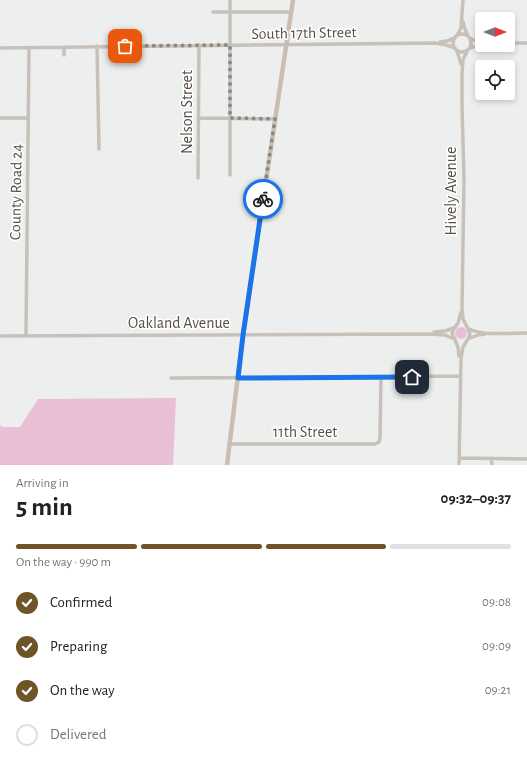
<!DOCTYPE html>
<html lang="en">
<head>
<meta charset="utf-8">
<style>
  :root { --surface:#fff; --page:#f2f2f2; --text:#222; --muted:#767676; --line:#e0e0e0; --accent:#6e5426 }
  body { margin:0; font-family:"Alegreya Sans",sans-serif; background:var(--page); color:var(--text); height:100vh; display:flex; flex-direction:column; font-size:15px; white-space:nowrap }
  * { box-sizing:border-box; margin:0 }
  p { font-size:13px; color:var(--muted) }
  .icon { flex:none; width:22px; height:22px; fill:none; stroke:currentColor; stroke-width:2; stroke-linecap:round; stroke-linejoin:round }
  .map { position:relative; height:465px; overflow:hidden }
  .panel { display:flex; flex-direction:column; background:var(--surface); flex:1 }
  .panel>* { flex:none }
  .needle { width:26px; rotate:90deg }
  .buttons { position:absolute; left:475px; top:12px; display:grid; gap:8px }
  .buttons a { display:grid; place-items:center; width:40px; height:40px; border-radius:4px; background:var(--surface); box-shadow:0 2px 6px #0003; font-size:20px }
  .pin { position:absolute; display:grid; place-items:center; width:34px; height:34px; color:#fff; margin:-17px; border-radius:8px; box-shadow:0 2px 6px #0006 }
  .courier { position:absolute; display:grid; place-items:center; width:40px; height:40px; margin:-20px; border:3px solid #1a73e8; border-radius:50%; background:#fff; color:#222; box-shadow:0 1px 5px #0007 }
  .summary em { font-style:normal; font-weight:600 }
  .summary div { display:flex; flex-direction:column-reverse }
  .summary { display:flex; align-items:center; justify-content:space-between; height:68px; padding:0 16px }
  h1 { font-size:26px; font-weight:600; line-height:30px }
  .bar { display:grid; grid-template-columns:repeat(4,1fr); gap:6px 4px; align-content:center; height:48px; padding:0 16px }
  .bar i { height:5px; border-radius:3px; background:var(--line) }
  .bar .on { background:var(--accent) }
  .bar p { grid-column:span 4 }
  ol { padding:0 16px; list-style:none }
  li { display:flex; align-items:center; gap:12px; height:44px }
  li p { margin-inline-start:auto }
  li .icon { padding:4px; border-radius:50%; background:var(--accent); color:#fff; stroke-width:4 }
  li:last-child { color:var(--muted) }
  li i { width:22px; height:22px; border:2px solid var(--line); border-radius:50% }
  .map>svg:first-child { display:block }
  .green { fill:#e9bfd6 }
  .lines { fill:none; stroke-linecap:round; stroke-linejoin:round }
  .minor { stroke:#c8c1b9; stroke-width:3.5 }
  .major { stroke:#c9beaf; stroke-width:4.5 }
  .done { stroke:#8c8882; stroke-width:4; stroke-dasharray:0 7.2 }
  .route { stroke:#1a73e8; stroke-width:5 }
  .labels { text-anchor:middle; dominant-baseline:central; stroke-width:3; stroke-linejoin:round; paint-order:stroke }
  .street-label { font-size:16px; fill:#585047; stroke:#fff }
</style>
</head>
<body>
<div class="map">
<svg width="527" height="465" viewBox="0 0 527 465">
  <rect width="100%" height="100%" fill="#edefef"/>
  <path class="green" d="M455 333a6 6 0 1 1 12 0a6 6 0 1 1-12 0Z
    M176 398 173 465H0V425L2 427H20L38 399Z"/>
  <g class="lines">
    <path class="minor" d="M230 0V175
      M213 12H291
      M463 22 465 29 468 36
      M453 43a9 9 0 1 1 18 0a9 9 0 1 1-18 0Z
      M457 35 461 28 463 0
      M470 38 476 41 482 42
      M440 42 447 41 455 38
      M508 43H527
      M97 46 99 149
      M0 48 435 43 446 45 455 48
      M470 48 482 44
      M457 51 461 64
      M64 55V47
      M0 118H28
      M198 118 275 119
      M198 178 199 45
      M469 329C483 336 510 333 527 333
      M434 332 445 331 454 328
      M0 336 429 334 445 335 454 339
      M26 336 29 48
      M468 339 478 335 485 334
      M459 356 458 347 452 333 453 330 458 323 461 312
      M171 378 381 377 460 376
      M229 444H375L379 442 380 438 381 377
      M459 458 527 459
      M491 458 492 465
      M459 465 461 359 463 347 469 337 470 334 469 331 463 319 462 308 464 179 462 106V73L463 60 467 51"/>
    <path class="major" d="M227 465 243 335 293 0"/>
  </g>
  <g class="lines">
    <path class="done" d="M125 46 230 45V118L275 119 263 199"/>
    <path class="route" d="M263 199 243 335 238 378 412 377"/>
  </g>
  <g class="labels">
    <g class="street-label">
      <text transform="translate(304 33) rotate(-1)">South 17th Street</text>
      <text transform="translate(187 112) rotate(-90)">Nelson Street</text>
      <text transform="translate(451 191) rotate(-90)">Hively Avenue</text>
      <text transform="translate(16 192) rotate(-89)">County Road 24</text>
      <text x="179" y="323">Oakland Avenue</text>
      <text x="305" y="432">11th Street</text>
    </g>
  </g>
</svg>
<div class="buttons">
<a><svg class="needle" viewBox="-14 -14 28 28"><path d="M0-13l5 13h-10z" fill="#e53935"/><path d="M0 13l5-13h-10z" fill="#767676"/></svg></a>
<a><svg class="icon" aria-label="locate" viewBox="0 0 24 24"><circle cx="12" cy="12" r="6"/><path d="M12 2v4M12 18v4M2 12h4M18 12h4"/></svg></a>
</div>
<div class="pin" style="left:125px;top:46px;background:#ea580c"><svg class="icon" aria-label="bag" viewBox="0 0 24 24"><path d="M5 8h14l-1 12H6zM9 8a3 3 0 0 1 6 0"/></svg></div>
<div class="pin" style="left:412px;top:377px;background:#1f2937"><svg class="icon" aria-label="home" viewBox="0 0 24 24"><path d="M3 11l9-7 9 7M6 9v11h12V9"/></svg></div>
<div class="courier" style="left:263px;top:199px"><svg class="icon" aria-label="bike" viewBox="0 0 24 24"><circle cx="6" cy="16" r="4"/><circle cx="18" cy="16" r="4"/><path d="M6 16l4-8h5l3 8M10 8l3 8H6M13 5h3"/></svg></div>
</div>
<section class="panel">
<div class="summary"><div><h1>5 min</h1><p>Arriving in</p></div><em>09:32–09:37</em></div>
<div class="bar"><i class="on"></i><i class="on"></i><i class="on"></i><i></i><p>On the way · 990 m</p></div>
<ol>
<li><svg class="icon" aria-label="check" viewBox="0 0 24 24"><path d="M5 12l5 5 9-10"/></svg>Confirmed<p>09:08</p></li>
<li><svg class="icon" aria-label="check" viewBox="0 0 24 24"><path d="M5 12l5 5 9-10"/></svg>Preparing<p>09:09</p></li>
<li><svg class="icon" aria-label="check" viewBox="0 0 24 24"><path d="M5 12l5 5 9-10"/></svg>On the way<p>09:21</p></li>
<li><i></i>Delivered</li>
</ol>
</section>
</body>
</html>
